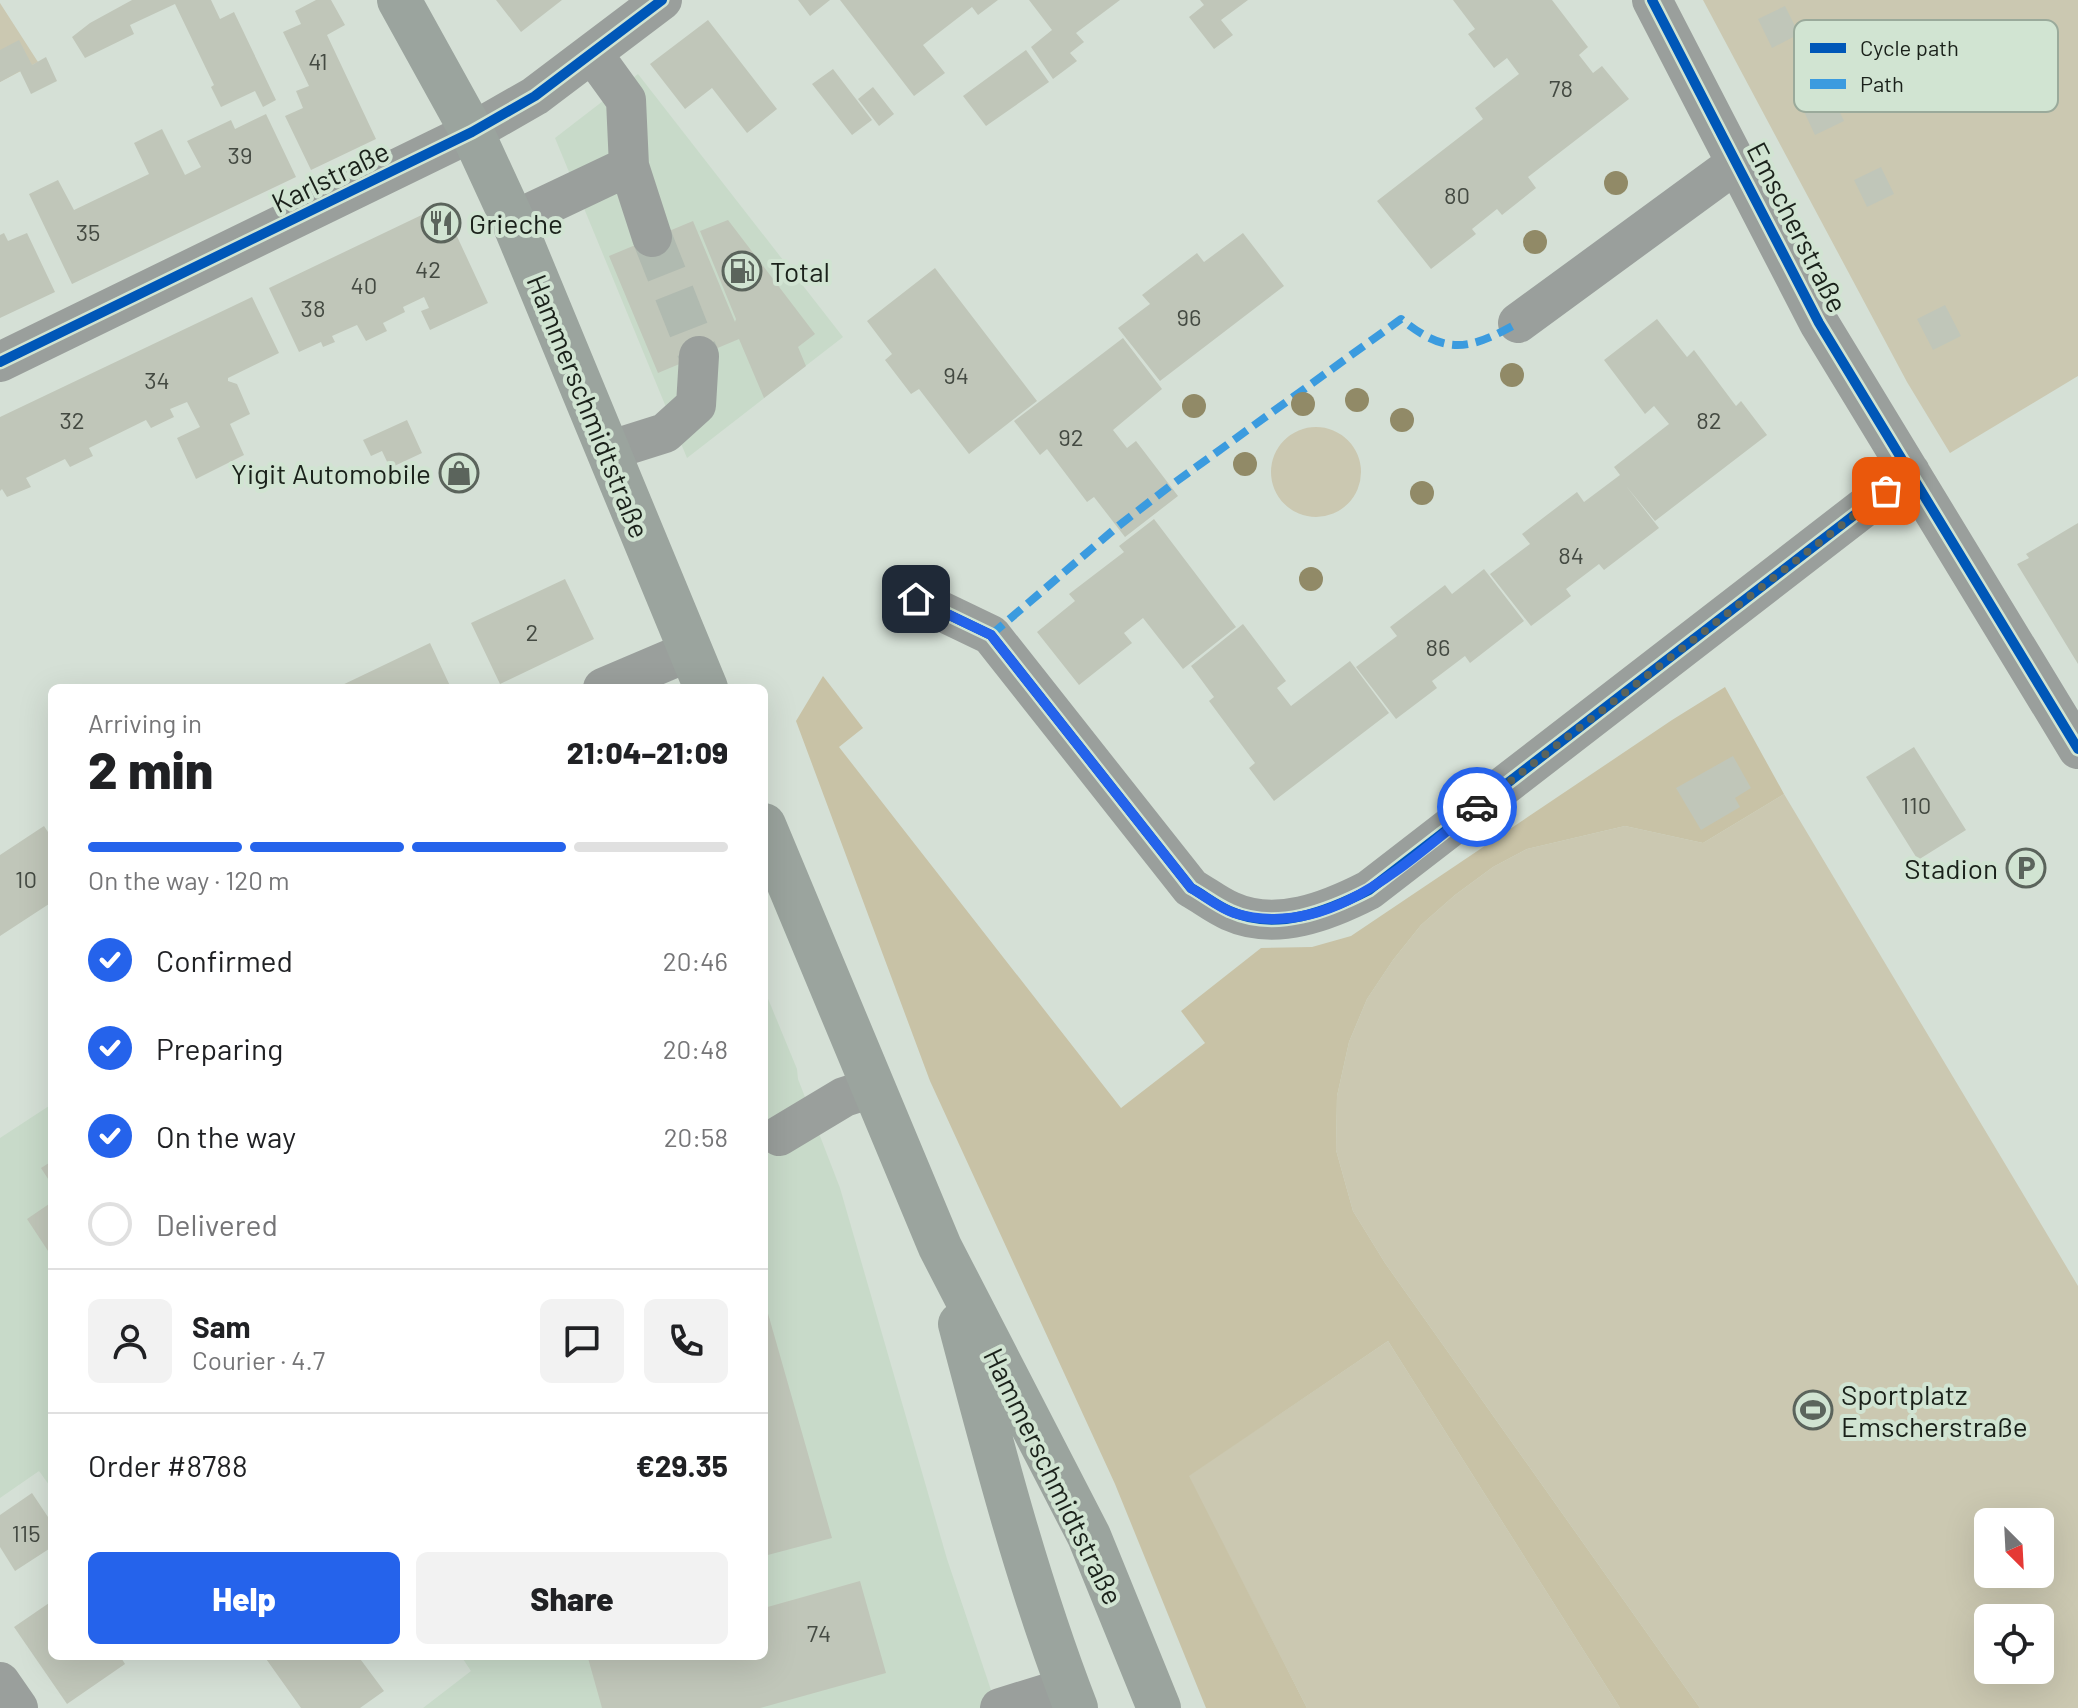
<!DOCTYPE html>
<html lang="en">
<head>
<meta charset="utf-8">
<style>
  :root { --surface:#fff; --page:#f2f2f2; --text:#202124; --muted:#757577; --line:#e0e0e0; --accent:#2563eb }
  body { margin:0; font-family:Barlow,sans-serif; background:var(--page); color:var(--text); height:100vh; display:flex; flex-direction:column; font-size:30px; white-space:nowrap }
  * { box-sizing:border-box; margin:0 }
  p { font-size:26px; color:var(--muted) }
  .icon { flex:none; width:44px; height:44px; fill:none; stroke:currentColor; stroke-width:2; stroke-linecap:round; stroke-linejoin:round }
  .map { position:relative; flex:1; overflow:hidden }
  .side { position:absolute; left:48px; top:684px; width:720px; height:976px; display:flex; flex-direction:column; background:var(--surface); border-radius:12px; box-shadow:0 8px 32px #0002 }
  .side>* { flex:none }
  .needle { width:52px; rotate:156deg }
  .fabs { position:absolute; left:1974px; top:1508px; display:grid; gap:16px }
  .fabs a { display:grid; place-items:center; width:80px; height:80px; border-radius:12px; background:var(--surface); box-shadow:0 8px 32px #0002; font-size:40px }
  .pin { position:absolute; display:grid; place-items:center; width:68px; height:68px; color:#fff; margin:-34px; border-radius:16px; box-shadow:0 4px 12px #0006 }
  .courier { position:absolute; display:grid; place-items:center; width:80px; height:80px; margin:-40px; border:6px solid #2563eb; border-radius:50%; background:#fff; color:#222; box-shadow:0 2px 10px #0007 }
  .headline em { font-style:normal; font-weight:800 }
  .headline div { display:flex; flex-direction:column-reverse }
  .headline { display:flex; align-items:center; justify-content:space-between; height:136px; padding:0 40px }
  h1 { font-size:52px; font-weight:800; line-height:60px }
  .bar { display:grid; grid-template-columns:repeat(4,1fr); gap:12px 8px; align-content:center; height:96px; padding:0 40px }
  .bar i { height:10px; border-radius:6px; background:var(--line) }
  .bar .on { background:var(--accent) }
  .bar p { grid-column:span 4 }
  .line { display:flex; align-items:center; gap:20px; padding:0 40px; border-top:2px solid var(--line) }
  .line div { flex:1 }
  .round { display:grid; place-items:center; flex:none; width:84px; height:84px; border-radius:12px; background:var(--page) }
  ol { padding:0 40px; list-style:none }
  li { display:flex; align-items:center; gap:24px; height:88px }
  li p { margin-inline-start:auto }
  li .icon { padding:8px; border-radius:50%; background:var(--accent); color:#fff; stroke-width:4 }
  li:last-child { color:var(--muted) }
  li i { width:44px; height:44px; border:4px solid var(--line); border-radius:50% }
  .primary-button { display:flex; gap:16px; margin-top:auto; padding:16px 40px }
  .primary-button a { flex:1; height:92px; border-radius:12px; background:var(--accent); color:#fff; font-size:32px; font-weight:800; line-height:92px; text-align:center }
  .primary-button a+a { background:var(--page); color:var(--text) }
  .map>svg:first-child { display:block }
  .built { fill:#c8dac9 }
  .green { fill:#cbc8b1; fill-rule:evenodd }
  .forest { fill:#c8c2a6 }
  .building { fill:#c0c6b9 }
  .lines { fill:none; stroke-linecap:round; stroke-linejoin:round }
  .minor-tunnel { stroke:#b0bab0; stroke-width:40; stroke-dasharray:40 20; stroke-linecap:butt }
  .minor { stroke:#9a9f9c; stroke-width:40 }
  .major { stroke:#9ba49e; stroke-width:44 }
  .quiet { stroke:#3b9bdf; stroke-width:8; stroke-dasharray:16 8; stroke-linecap:butt }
  .cycleway-casing { stroke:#d1e4d2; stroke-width:15 }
  .cycleway { stroke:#0057b8; stroke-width:10 }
  .tree { fill:#918a67 }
  .done { stroke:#5b645c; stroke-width:8; stroke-dasharray:0 14.4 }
  .route { stroke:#2563eb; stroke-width:10 }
  .labels { text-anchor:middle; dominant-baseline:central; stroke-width:8; stroke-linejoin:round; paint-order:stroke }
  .number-label { font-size:24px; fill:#444a42 }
  .street-label { font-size:28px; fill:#1a211a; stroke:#d1e4d2 }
  .poi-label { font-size:28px; fill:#1a211a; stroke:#d1e4d2; text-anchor:start }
  .key { fill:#d1e4d2; stroke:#9aaa9b; stroke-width:2 }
  .key-label { font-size:22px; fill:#1a211a }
</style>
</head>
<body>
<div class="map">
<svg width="2078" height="1708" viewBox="0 0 2078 1708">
  <rect width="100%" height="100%" fill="#d5e0d6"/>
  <path class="built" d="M638 74 843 337 687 458 555 138Z
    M764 989 797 1069 798 1079 840 1188 947 1559 997 1708H423L471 1671 461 1656H764Z
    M52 1104V1489L39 1471 0 1498V1138Z"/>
  <path class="green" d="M1703 0H2078V376L1950 453 1907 382Z
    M0 3 38 62 0 82Z
    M1271 472a45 45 0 1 1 90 0a45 45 0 1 1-90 0Z
    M1784 794 2078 1286V1708H1700L1385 1263 1353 1211 1336 1150 1337 1096 1349 1042 1367 999 1393 960 1421 925 1455 895 1493 867 1527 849 1625 826 1703 843ZM1988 1522H2040V1574H1988ZM1988 1618H2040V1670H1988Z
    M1388 1341 1620 1708H1307L1188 1476Z"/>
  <path class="forest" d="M823 676 863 728 839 747 1121 1108 1205 1043 1181 1011 1261 948 1312 947 1351 936 1672 720 1725 687 1784 794 1703 843 1625 826 1527 849 1493 867 1455 895 1421 925 1393 960 1367 999 1349 1042 1337 1096 1336 1150 1353 1211 1385 1263 1700 1708H1620L1388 1341 1189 1476 1307 1708H1206L1115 1484 930 1081 796 721Z"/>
  <path class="building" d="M132 0H211L220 19 234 12 276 100 263 107 255 91 221 107 211 87 214 85 175 4 130 25 134 34 85 58 72 37 90 23Z
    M316 0H331L345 25 327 35 376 139 311 170 285 116 303 108 296 91 309 86 283 32 301 24 295 11Z
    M496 0H562L521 32Z
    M798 0H830L810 16Z
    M840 0H998L978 15 972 7 923 45 945 73 914 96Z
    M1029 0H1120L1076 33 1084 42 1070 53 1077 61 1053 79 1031 47 1052 30Z
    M1200 0H1248L1221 20 1233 35 1214 49 1189 17 1204 5Z
    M1453 0H1552L1588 47 1579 55 1593 73 1602 66 1629 99 1528 177 1536 188 1502 215 1497 209 1472 229 1476 234 1431 269 1377 201 1483 119 1475 108 1519 74 1507 58 1494 68 1468 34 1475 29Z
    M1785 6 1799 34 1772 48 1758 19Z
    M708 20 777 109 747 133 712 88 685 109 650 64Z
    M19 40 32 65 46 57 57 81 31 94 20 71 0 82V50Z
    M1026 50 1049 82 986 126 963 96Z
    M833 69 872 120 852 135 812 84Z
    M873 87 894 114 879 126 858 99Z
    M1829 89 1844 121 1815 135 1800 103Z
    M266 114 296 177 72 284 29 194 58 180 74 210 149 174 134 143 162 129 185 175 201 167 187 141 231 120 235 129Z
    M1881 167 1894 194 1867 207 1854 180Z
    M430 211 448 217 488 303 430 330 421 311 429 308 424 297 403 307 405 312 383 323 387 331 366 341 357 325 332 336 335 342 323 347 321 342 299 352 269 288Z
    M728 220 815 334 798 347 806 366 764 398 739 339 658 373 609 256 693 221 735 322 736 319 700 231Z
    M4 233 8 241 27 233 55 292 0 318V235Z
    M1243 233 1284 286 1160 381 1118 328 1150 304 1142 295 1197 253 1204 262Z
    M935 268 1037 401 969 454 919 389 911 394 885 360 892 354 867 321Z
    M252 297 279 353 228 378V381L237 384 250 414 230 424 244 455 196 479 177 438 200 427 187 402 170 409 174 417 151 428 146 420 89 448 93 456 70 467 65 459 26 478 31 487 7 497 2 489 0 491V417Z
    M1945 305 1961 336 1933 350 1917 319Z
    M1657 319 1687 357 1694 350 1736 406 1741 401 1767 435 1655 521 1626 486 1659 528 1604 570 1599 564 1566 589 1571 596 1531 626 1490 574 1530 544 1522 534 1577 492 1584 502 1620 475 1614 467 1669 424 1654 406 1645 414 1604 360Z
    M1123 338 1162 389 1113 430 1127 448 1136 441 1178 496 1125 537 1094 497 1087 502 1047 449 1040 455 1014 421Z
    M407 420 422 453 390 468 382 451 371 456 363 440Z
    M1154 519 1236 627 1183 669 1143 618 1124 633 1132 643 1079 685 1037 632 1075 601 1069 594 1124 552 1119 546Z
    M2078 523V664L2017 564 2029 558 2026 554Z
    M1484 569 1524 621 1470 663 1465 656 1432 681 1437 688 1396 719 1356 667 1397 636 1390 627 1445 585 1452 594Z
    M565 579 594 639 500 684 471 623Z
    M1243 624 1286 681 1277 688 1291 706 1350 661 1389 713 1274 801 1249 768 1255 763 1209 701 1214 697 1191 666Z
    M430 643 451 688H336Z
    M1914 747 1966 830 1918 860 1866 777Z
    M1733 756 1751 788 1735 798 1740 807 1701 830 1676 788Z
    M44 826 52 838V902L0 936V855Z
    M52 1161V1185L41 1168Z
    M52 1202V1257L27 1219Z
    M765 1303 832 1538 764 1556V1304Z
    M32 1493 52 1523V1547L15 1571 0 1547V1515Z
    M860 1581 886 1673 760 1708H602L588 1658 764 1656V1608Z
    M52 1601V1656H120L125 1664 67 1704 14 1627Z
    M264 1656H358L384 1691 360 1708H301Z"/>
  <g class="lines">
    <path class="minor-tunnel" d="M652 237 699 356"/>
    <path class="minor" d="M1652 0 1819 323 2078 749
      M592 53 626 100 629 166 652 237
      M513 221 629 166
      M1518 323 1738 162
      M0 362 472 132 535 96 662 0
      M608 451 665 433 696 405 699 356
      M916 599 991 635 1191 888C1204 895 1216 905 1230 911 1276 932 1328 911 1369 890L1910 472
      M603 688 690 651
      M779 1136 844 1097 872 1088
      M0 1682 18 1708
      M1000 1708 1068 1687"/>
    <path class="major" d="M399 0 472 132 513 221 706 688
      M764 825 940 1247 1089 1536 1159 1708
      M960 1324C994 1453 1028 1584 1076 1708"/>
    <path class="quiet" d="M991 635 1117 527 1170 486 1401 319C1447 356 1469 350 1518 323"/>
    <defs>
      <path id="cycleway" d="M1652 0 1819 323 2078 749
        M0 362 472 132 535 96 662 0
        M916 599 991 635 1191 888C1204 895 1216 905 1230 911 1276 932 1328 911 1369 890L1910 472"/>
    </defs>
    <use href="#cycleway" class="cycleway-casing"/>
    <use href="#cycleway" class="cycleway"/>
  </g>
  <g class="tree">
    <circle cx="1616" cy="183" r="12"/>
    <circle cx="1535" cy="242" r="12"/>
    <circle cx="1512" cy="375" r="12"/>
    <circle cx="1357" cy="400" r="12"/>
    <circle cx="1303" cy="404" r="12"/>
    <circle cx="1194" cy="406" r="12"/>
    <circle cx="1402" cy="420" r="12"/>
    <circle cx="1245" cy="464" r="12"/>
    <circle cx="1422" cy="493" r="12"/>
    <circle cx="1311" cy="579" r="12"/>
  </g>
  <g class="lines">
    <path class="done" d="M1477 807 1886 491"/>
    <path class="route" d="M916 599 991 635 1191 888C1205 896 1219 908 1234 913 1330 942 1407 861 1477 807"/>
  </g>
  <defs>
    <symbol id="restaurant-ring" viewBox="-11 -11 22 22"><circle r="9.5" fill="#d1e4d2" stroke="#5b645c" stroke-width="1.5"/><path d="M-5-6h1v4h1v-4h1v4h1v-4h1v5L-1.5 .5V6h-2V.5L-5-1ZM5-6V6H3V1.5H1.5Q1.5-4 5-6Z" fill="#5b645c"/></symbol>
    <symbol id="fuel-ring" viewBox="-11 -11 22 22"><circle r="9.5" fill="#d1e4d2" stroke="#5b645c" stroke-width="1.5"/><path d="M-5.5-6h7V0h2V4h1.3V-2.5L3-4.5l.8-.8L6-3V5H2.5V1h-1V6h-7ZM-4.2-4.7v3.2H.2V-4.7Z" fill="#5b645c"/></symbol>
    <symbol id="shop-ring" viewBox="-11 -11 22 22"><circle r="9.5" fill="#d1e4d2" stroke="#5b645c" stroke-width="1.5"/><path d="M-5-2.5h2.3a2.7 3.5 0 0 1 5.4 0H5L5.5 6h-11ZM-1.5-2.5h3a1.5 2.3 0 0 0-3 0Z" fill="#5b645c"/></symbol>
    <symbol id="parking-ring" viewBox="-11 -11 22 22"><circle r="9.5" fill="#d1e4d2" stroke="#5b645c" stroke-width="1.5"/><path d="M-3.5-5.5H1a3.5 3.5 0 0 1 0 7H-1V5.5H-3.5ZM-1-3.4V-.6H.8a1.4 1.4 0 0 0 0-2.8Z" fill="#5b645c"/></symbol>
    <symbol id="stadium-ring" viewBox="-11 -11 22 22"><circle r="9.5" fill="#d1e4d2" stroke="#5b645c" stroke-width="1.5"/><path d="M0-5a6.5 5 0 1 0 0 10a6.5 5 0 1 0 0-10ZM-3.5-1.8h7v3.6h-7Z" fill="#5b645c"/></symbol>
  </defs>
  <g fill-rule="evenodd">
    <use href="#restaurant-ring" x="419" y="201" width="44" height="44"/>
    <use href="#fuel-ring" x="720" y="249" width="44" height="44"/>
    <use href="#shop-ring" x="437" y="451" width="44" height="44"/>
    <use href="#parking-ring" x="2004" y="846" width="44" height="44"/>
    <use href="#stadium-ring" x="1791" y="1388" width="44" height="44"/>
  </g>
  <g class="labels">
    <g class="number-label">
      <text x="318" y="60">41</text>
      <text x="1561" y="87">78</text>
      <text x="240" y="154">39</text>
      <text x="1457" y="194">80</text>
      <text x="88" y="231">35</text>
      <text x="428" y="268">42</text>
      <text x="364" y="284">40</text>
      <text x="313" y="307">38</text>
      <text x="1189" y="316">96</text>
      <text x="956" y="374">94</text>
      <text x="157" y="379">34</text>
      <text x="72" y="419">32</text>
      <text x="1709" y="419">82</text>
      <text x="1071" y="436">92</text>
      <text x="1571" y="554">84</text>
      <text x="532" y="631">2</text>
      <text x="1438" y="646">86</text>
      <text x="1916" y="804">110</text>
      <text x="26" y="878">10</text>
      <text x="26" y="1532">115</text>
      <text x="819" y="1632">74</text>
    </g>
    <g class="street-label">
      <text transform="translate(330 176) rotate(-26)">Karlstraße</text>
      <text transform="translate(1798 227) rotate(63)">Emscherstraße</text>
      <text transform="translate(589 406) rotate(68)">Hammerschmidtstraße</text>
      <text transform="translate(1054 1476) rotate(64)">Hammerschmidtstraße</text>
    </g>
    <g class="poi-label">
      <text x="469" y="223">Grieche</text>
      <text x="770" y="271">Total</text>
      <text x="431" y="473" text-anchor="end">Yigit Automobile</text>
      <text x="1998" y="868" text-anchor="end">Stadion</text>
      <text x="1841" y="1394">Sportplatz<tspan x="1841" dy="32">Emscherstraße</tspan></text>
    </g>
  </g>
  <rect x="1794" y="20" width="264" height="92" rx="12" class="key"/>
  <rect x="1810" y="43" width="36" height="10" fill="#0057b8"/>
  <rect x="1810" y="79" width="36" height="10" fill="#3b9bdf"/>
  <g class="key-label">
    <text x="1860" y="56">Cycle path</text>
    <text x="1860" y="92">Path</text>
  </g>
</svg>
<div class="fabs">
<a><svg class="needle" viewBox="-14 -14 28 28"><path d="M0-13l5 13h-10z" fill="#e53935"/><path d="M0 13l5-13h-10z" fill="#757577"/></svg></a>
<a><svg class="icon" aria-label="locate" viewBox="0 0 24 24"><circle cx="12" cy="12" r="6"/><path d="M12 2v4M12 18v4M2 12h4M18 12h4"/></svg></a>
</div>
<div class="pin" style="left:1886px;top:491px;background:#ea580c"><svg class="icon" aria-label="bag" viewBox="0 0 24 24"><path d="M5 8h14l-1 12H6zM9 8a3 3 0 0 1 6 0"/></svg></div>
<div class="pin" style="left:916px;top:599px;background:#1f2937"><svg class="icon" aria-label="home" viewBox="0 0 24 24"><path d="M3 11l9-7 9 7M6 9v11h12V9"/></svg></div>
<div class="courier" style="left:1477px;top:807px"><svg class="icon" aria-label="car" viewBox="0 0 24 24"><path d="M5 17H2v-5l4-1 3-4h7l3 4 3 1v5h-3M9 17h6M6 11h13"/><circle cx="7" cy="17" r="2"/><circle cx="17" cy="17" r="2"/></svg></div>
<section class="side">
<div class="headline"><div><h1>2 min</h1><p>Arriving in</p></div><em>21:04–21:09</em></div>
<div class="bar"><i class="on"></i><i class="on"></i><i class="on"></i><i></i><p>On the way · 120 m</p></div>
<ol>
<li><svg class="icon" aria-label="check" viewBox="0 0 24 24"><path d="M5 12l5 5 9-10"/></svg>Confirmed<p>20:46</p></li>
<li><svg class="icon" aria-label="check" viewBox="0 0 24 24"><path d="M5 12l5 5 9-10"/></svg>Preparing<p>20:48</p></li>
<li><svg class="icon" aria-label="check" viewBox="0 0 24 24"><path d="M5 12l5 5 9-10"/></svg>On the way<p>20:58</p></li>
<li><i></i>Delivered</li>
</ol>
<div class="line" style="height:144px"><a class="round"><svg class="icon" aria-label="person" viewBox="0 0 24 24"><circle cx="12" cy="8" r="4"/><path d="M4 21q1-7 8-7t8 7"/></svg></a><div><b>Sam</b><p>Courier · 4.7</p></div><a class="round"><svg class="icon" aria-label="chat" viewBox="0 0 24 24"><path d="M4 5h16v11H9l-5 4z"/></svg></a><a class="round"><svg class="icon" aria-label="phone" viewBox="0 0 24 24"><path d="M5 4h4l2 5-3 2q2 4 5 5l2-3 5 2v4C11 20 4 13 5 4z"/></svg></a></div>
<div class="line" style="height:104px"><div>Order #8788</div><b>€29.35</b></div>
<div class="primary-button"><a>Help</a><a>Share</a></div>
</section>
</div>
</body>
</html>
